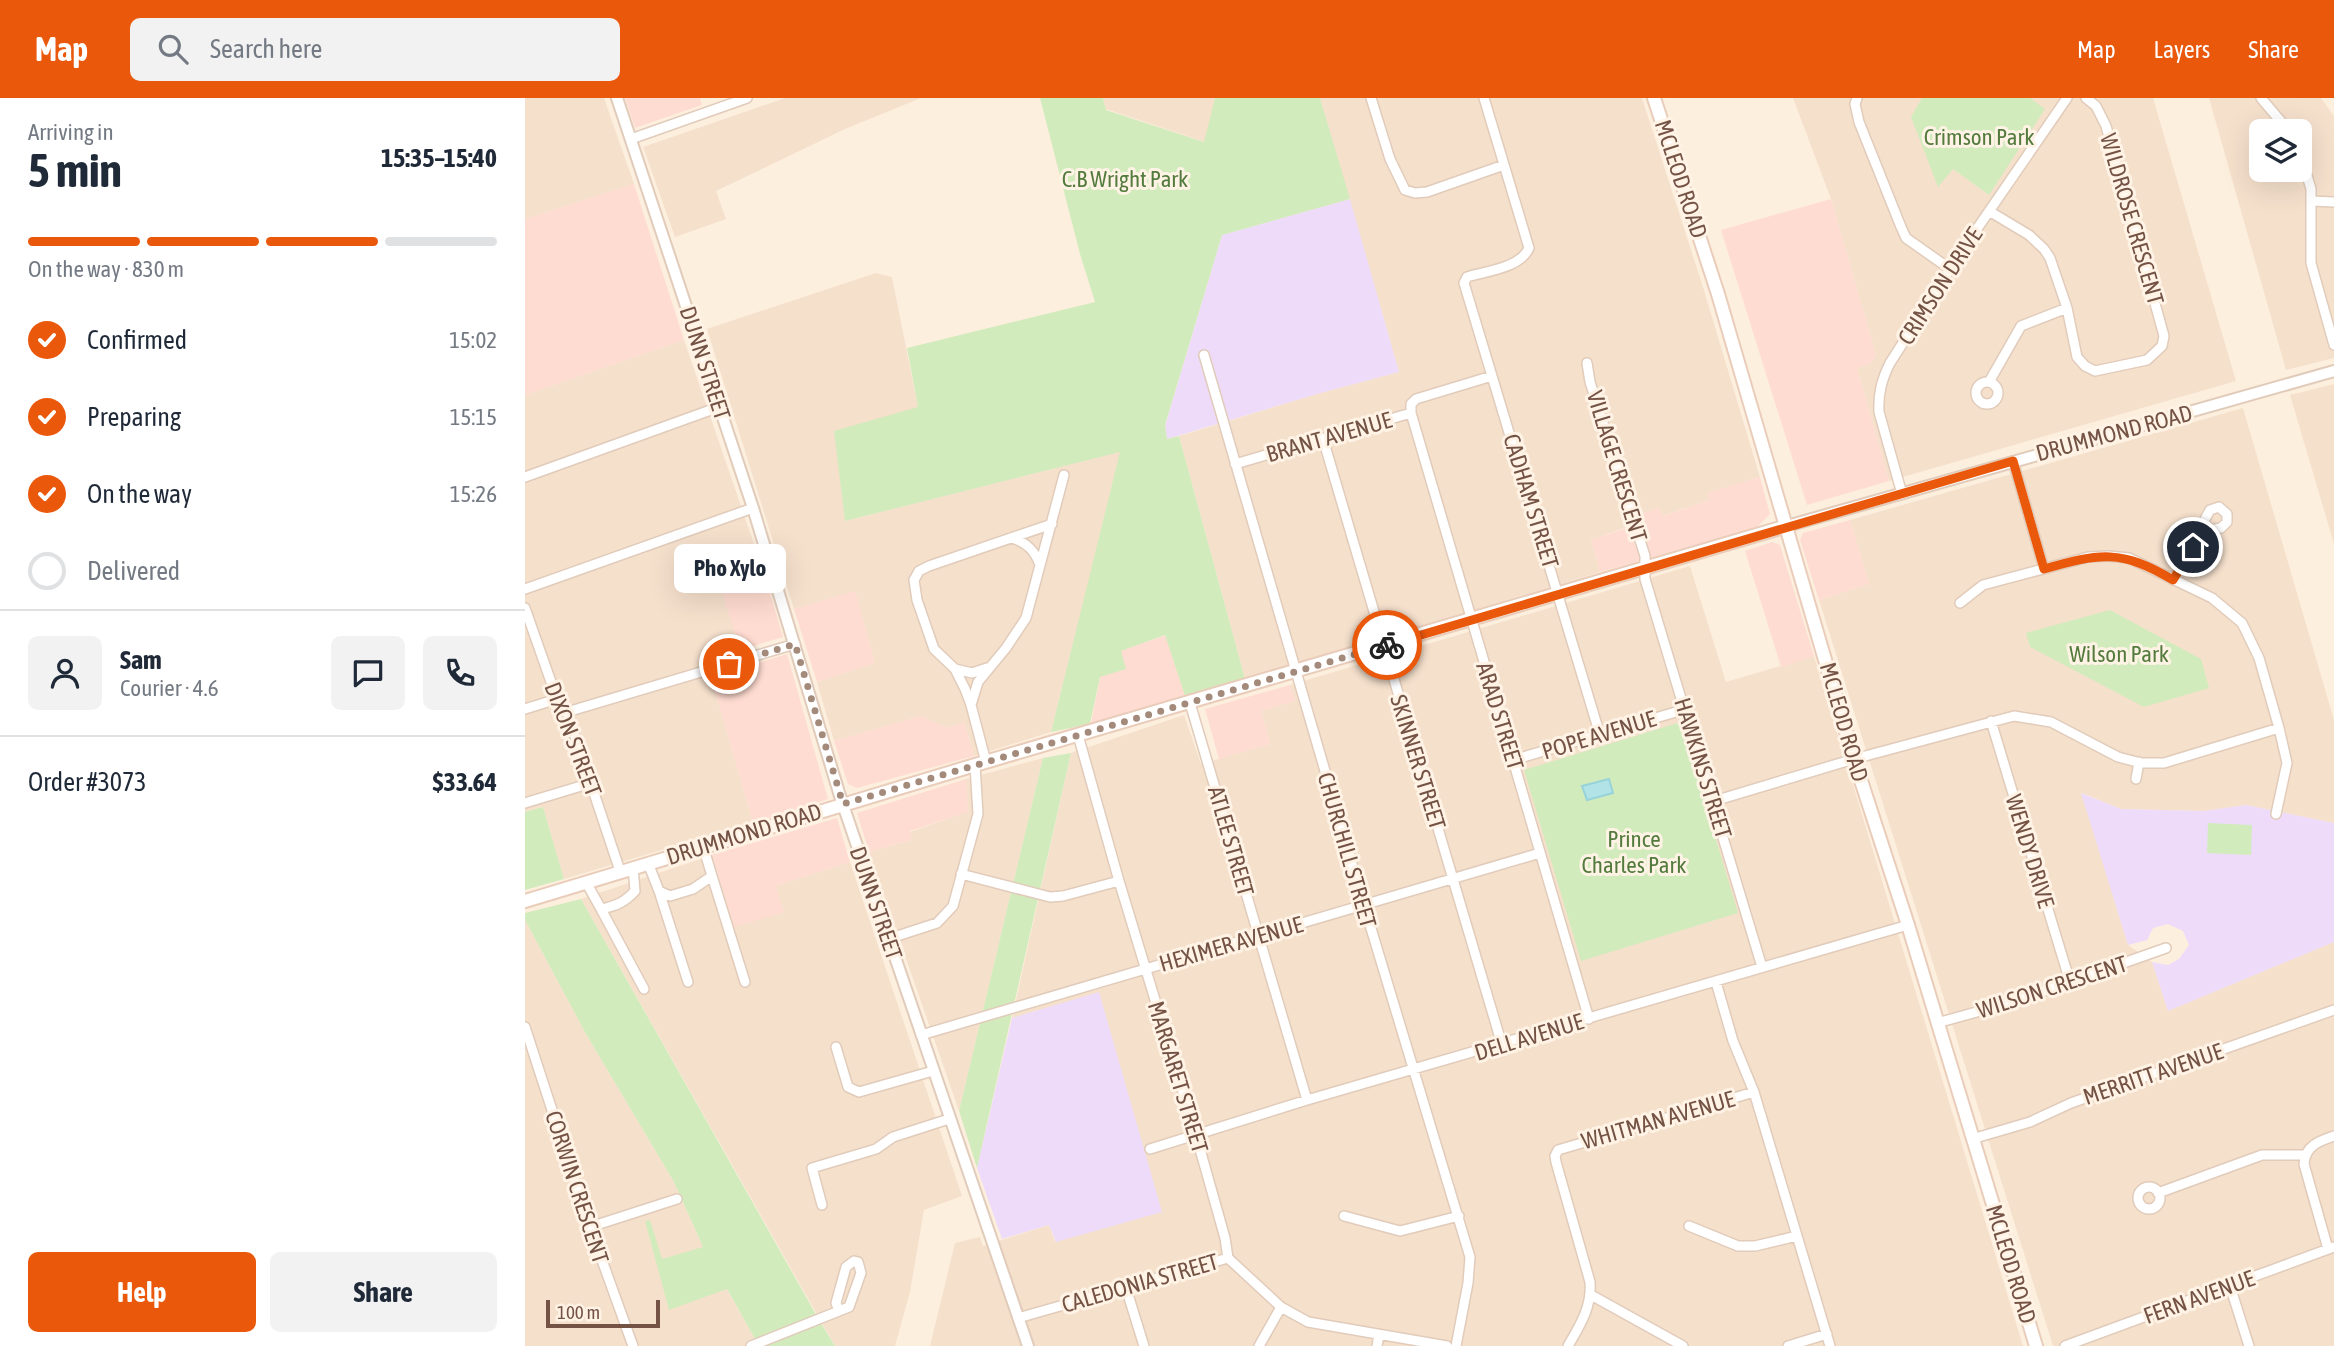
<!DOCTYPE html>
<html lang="en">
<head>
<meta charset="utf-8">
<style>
  :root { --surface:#fff; --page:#f2f2f3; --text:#1f2937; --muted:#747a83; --line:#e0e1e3; --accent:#ea580c }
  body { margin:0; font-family:"Asap Condensed",sans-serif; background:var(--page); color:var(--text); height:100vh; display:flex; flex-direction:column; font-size:26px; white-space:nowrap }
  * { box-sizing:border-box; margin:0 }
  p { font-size:23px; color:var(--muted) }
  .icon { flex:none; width:38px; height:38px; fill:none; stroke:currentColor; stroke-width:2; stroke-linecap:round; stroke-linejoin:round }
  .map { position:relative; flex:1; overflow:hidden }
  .sheet { display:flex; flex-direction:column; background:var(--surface); width:525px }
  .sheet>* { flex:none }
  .buttons { position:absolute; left:1724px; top:21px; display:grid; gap:14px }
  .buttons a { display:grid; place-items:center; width:63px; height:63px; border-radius:10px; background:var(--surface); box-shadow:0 7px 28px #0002; font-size:35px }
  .scale { position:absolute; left:21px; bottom:18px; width:114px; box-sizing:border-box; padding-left:7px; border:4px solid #745345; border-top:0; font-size:19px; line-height:24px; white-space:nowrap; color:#745345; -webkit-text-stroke:5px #fff3e6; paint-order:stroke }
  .pin { position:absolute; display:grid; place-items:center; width:60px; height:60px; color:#fff; margin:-30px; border:4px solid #fff; border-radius:50%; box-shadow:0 2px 7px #0007 }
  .courier { position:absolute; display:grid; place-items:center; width:70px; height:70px; margin:-35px; border:5px solid #ea580c; border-radius:50%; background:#fff; color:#222; box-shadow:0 2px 9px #0007 }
  .bubble { position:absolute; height:49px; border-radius:10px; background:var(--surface); box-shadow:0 7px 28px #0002; font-size:23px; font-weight:700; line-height:49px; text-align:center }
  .head em { font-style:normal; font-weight:700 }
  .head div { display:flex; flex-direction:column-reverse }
  .head { display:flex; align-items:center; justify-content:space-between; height:119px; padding:0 28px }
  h1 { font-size:46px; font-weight:700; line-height:52px }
  .bar { display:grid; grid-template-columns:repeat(4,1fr); gap:10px 7px; align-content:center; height:84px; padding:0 28px }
  .bar i { height:9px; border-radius:5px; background:var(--line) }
  .bar .current { background:var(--accent) }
  .bar p { grid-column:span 4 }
  .line { display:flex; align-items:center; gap:18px; padding:0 28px; border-top:2px solid var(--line) }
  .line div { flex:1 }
  .round { display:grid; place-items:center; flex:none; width:74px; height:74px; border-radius:10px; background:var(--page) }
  ol { padding:0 28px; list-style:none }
  li { display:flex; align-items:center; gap:21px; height:77px }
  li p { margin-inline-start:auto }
  li .icon { padding:7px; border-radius:50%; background:var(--accent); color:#fff; stroke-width:4 }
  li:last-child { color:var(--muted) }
  li i { width:38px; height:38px; border:4px solid var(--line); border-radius:50% }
  .cta { display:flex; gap:14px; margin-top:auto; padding:14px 28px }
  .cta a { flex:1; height:80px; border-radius:10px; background:var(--accent); color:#fff; font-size:28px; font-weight:700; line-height:80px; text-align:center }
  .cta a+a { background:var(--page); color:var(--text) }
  header { display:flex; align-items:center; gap:42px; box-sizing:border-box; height:98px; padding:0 35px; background:var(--accent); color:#fff }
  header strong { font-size:33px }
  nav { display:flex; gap:38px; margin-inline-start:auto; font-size:24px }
  .search { width:490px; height:63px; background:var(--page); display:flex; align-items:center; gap:18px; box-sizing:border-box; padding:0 24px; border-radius:10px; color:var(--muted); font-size:26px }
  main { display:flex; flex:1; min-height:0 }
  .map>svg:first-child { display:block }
  .residential { fill:#f5e0cc; fill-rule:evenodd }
  .commercial { fill:#ffdcd1 }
  .education { fill:#eddbf9 }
  .green { fill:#d2ebbd }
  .water { fill:#b2e3e7; stroke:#98d3da; stroke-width:2 }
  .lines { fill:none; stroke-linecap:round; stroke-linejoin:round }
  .minor-casing { stroke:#e1cbba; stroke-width:12 }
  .tertiary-casing { stroke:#e1cbba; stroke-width:14 }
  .secondary-casing { stroke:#e9cdba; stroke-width:16 }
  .minor { stroke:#fff; stroke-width:9 }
  .tertiary { stroke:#fff; stroke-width:10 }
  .secondary { stroke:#fff; stroke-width:12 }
  .done { stroke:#a48a7b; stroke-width:7; stroke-dasharray:0 12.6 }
  .route { stroke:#ea580c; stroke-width:9 }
  .labels { text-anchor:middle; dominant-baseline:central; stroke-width:6; stroke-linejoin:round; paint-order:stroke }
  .park-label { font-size:23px; fill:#537b3d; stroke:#fff3e6 }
  .street-label { font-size:23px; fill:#745345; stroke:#fff3e6 }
</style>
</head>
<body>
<header>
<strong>Map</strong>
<div class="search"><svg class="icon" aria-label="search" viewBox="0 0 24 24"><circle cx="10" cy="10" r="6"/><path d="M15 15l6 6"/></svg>Search here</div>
<nav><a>Map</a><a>Layers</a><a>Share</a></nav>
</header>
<main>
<section class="sheet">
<div class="head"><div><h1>5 min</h1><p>Arriving in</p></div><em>15:35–15:40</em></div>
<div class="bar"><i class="current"></i><i class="current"></i><i class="current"></i><i></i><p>On the way · 830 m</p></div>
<ol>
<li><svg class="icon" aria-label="check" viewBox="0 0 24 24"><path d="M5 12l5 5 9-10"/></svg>Confirmed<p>15:02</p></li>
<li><svg class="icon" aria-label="check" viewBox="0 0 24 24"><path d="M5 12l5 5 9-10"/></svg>Preparing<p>15:15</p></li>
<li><svg class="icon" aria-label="check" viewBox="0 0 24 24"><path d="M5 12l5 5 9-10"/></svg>On the way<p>15:26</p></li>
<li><i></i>Delivered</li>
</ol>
<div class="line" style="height:126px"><a class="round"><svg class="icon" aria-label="person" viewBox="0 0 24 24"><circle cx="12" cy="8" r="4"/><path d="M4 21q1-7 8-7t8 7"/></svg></a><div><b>Sam</b><p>Courier · 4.6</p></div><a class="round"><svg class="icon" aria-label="chat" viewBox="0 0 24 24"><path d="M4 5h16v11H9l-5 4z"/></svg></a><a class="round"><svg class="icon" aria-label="phone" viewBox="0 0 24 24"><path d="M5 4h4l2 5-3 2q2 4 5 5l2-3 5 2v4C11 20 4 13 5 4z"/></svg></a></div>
<div class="line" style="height:91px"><div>Order #3073</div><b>$33.64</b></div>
<div class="cta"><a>Help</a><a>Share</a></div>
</section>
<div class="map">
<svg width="1809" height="1248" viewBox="0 0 1809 1248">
  <rect width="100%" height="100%" fill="#fdefde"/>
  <path class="residential" d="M0 0H79L109 86 0 121Z
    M260 0H396L320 31 191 93 201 121 150 139 118 49Z
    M578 0H690L680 44 581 11Z
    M795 0H1117L1178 189 1235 379 1183 395 1185 402 1137 418 1134 410 1100 421 1102 429 1066 442 1075 474 720 581 654 338 792 296 874 274Z
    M1268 0H1628L1711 283 1364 383 1332 270 1345 266 1351 257 1306 101Z
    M1684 0H1796L1809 18V260L1761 272ZM1736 33H1774V72H1736Z
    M351 175 367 179 393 309 320 423 596 353 526 634 449 658 439 624 422 630 396 618 309 643 292 584 350 565 330 494 269 511 182 231Z
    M159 242 239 475 195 488 221 568 186 579 228 725 39 781 18 709 0 714V297Z
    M1809 286V446L1765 297Z
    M1718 310 1809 622V725L1721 707 1679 713 1596 711 1557 695 1603 847 1627 864 1643 913 1809 844V1248H1528L1294 502 1344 486 1325 422Z
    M1165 468 1201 584 1289 558 1498 1248H405L430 1145 455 1139 458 1148 524 1127 530 1144 574 895 487 920 546 655 659 617 676 666 745 646 736 613 770 603 765 587Z
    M518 660 434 1013 344 754 386 742 385 734 442 714 441 681Z
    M187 757 209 829 251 788 325 764 437 1098 399 1112 385 1194 370 1248H310L56 801Z
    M0 822 61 936 149 1084 178 1149 234 1248H0Z"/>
  <path class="commercial" d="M100 0H175L177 7 110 30Z
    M109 86 159 242 0 297V121Z
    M1306 101 1351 257 1345 266 1332 270 1364 383 1282 407 1196 132Z
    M1235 379 1245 416 1231 430 1075 474 1066 442 1101 430 1099 421 1134 410 1138 418 1185 402 1182 395Z
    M1325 422 1344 486 1294 502 1275 442 1278 435Z
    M1247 444 1255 447 1289 558 1256 569 1220 453Z
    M239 475 258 539 215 552 195 488Z
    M330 493 350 565 292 584 269 511Z
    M641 537 660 598 566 626 575 579 595 553Z
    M262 556 303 701 228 725 186 579Z
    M765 587 770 603 736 613 745 646 694 661 680 611Z
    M396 618 422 630 439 624 449 658 332 690 323 686 309 643Z
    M441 681 443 714 385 733 386 742 344 754 332 715Z
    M312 720 325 764 251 788 259 814 209 829 187 757Z"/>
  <path class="education" d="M825 101 874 274 792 296 642 341 640 328 697 137Z
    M1556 695 1596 711 1679 713 1721 707 1809 725V844L1643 913 1627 864 1643 867 1654 861 1664 847 1658 833 1643 826 1628 830 1622 842 1603 847Z
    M574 894 637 1114 531 1144 524 1127 477 1141 452 1070 487 920Z"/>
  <path class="green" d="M515 0H578L581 12 679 44 690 0H795L825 101 697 137 640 327 642 341 654 338 720 581 660 598 640 537 596 553 601 571 575 579 565 626 526 634 595 354 320 423 309 333 393 309 382 250 570 204 555 156Z
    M1397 0H1505L1520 11 1464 97 1428 71 1413 89 1386 19Z
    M1585 512 1676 561 1684 590 1619 609 1505 549 1501 535Z
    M1156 624 1213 815 1056 863 999 672Z
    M546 655 452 1070 434 1013 518 660Z
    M18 709 39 781 0 792V714Z
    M1683 725 1727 727 1726 757 1682 755Z
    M56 801 293 1220 310 1248H234L202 1191 144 1212 120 1123 125 1122 137 1161 178 1149 149 1084 61 936 0 822V815Z"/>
  <path class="water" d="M1084 681 1088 695 1062 702 1057 688Z"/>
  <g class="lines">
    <defs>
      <path id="minor" d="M846 0 865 61 880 92 890 95 902 94 979 67
        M959 0 1004 150C995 170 962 173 942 179L939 185 1075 637
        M1332 0 1330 6 1334 24 1376 129 1381 140 1425 171
        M1736 0 1764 33
        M106 41 222 0
        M1774 51 1786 91V165L1809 247
        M1787 103 1809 104
        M1464 113 1504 137 1519 151 1525 160 1542 210 1552 259 1560 268 1570 273 1622 262 1637 248 1639 238 1581 28 1571 8 1561 0
        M679 257 839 807 945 1159 943 1185 931 1248
        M1062 265 1065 284 1120 458V481L1237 869
        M967 278 891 301 886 306V315L1064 921
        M1451 295a11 11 0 1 1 22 0a11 11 0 1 1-22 0Z
        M1464 284 1496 228 1542 210
        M798 341 977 947
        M1488 363 1519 471
        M710 366 886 315
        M0 379 194 309
        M1377 396 1354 314C1353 295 1357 281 1365 265L1436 154 1542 0
        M486 440C502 444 510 453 515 467
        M1648 482 1679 433 1696 430 1702 424V416L1694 409 1685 412 1680 421 1679 433
        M0 491 228 410
        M1435 505 1458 487 1563 459 1583 458 1604 460 1687 500 1717 525 1734 560 1754 630 1762 665 1751 716
        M0 510 32 601 42 614 95 773
        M430 571 447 575 462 570
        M665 605 782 1002
        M446 607 453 584 481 550 501 520 539 377
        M0 611 32 601
        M42 614 270 546
        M1466 623 1545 884
        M553 637 594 783 671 1037 700 1140 703 1160
        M988 662 1161 611
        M461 664 446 607 440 591 430 571 409 551 392 502 389 482 394 473 404 468 527 426
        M1611 681 1614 664
        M1189 703 1329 661 1489 618 1526 624 1593 659 1616 665H1639L1754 630
        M0 705 66 685
        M123 765 134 793 145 798 168 791 187 778 178 748
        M436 776 525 799 538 798 594 783
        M187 778 220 884
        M61 784 76 811C91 808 100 804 110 793L108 769
        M134 793 163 884
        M76 811 119 891
        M363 841 412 825 428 808 453 716 450 667
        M1191 884 1208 943 1229 994 1305 1248
        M1412 925 1491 903 1641 850
        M0 929 65 1129 108 1248
        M396 937 1015 755
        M311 949 323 989 334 994 408 973
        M1447 1041 1505 1024 1546 1005 1809 912
        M625 1051 782 1002 1383 827
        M1613 1100a11 11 0 1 1 22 0a11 11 0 1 1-22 0Z
        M1633 1095 1737 1057H1780
        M297 1107 287 1070 351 1051 368 1039 424 1021
        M819 1118 875 1133 934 1118
        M1164 1128 1213 1148H1230L1272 1138
        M65 1129 152 1101
        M1803 1151 1779 1066C1780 1048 1794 1043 1809 1038
        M703 1160 756 1209 783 1224 922 1248
        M1705 1188 1724 1248
        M601 1190 619 1248
        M1066 1197 1158 1248
        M493 1220 703 1160
        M226 1248 314 1213 324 1209 336 1175 333 1164 329 1163 321 1169 311 1205 314 1213
        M734 1248 756 1209
        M852 1248 854 1237
        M1043 1248C1055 1227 1067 1209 1065 1184L1031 1064 1030 1058 1033 1052 1229 994
        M1263 1248 1302 1236
        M1540 1248 1809 1149"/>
      <path id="tertiary" d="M92 0 228 410 315 698 503 1248
        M1262 428 1809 273"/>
      <path id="secondary" d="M1129 0 1193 196 1329 661 1383 827 1511 1248
        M0 803 450 667 1262 428"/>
    </defs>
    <use href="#minor" class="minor-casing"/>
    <use href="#tertiary" class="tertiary-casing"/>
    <use href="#secondary" class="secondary-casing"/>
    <use href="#minor" class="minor"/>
    <use href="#tertiary" class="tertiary"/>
    <use href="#secondary" class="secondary"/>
  </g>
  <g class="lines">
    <path class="done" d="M204 566 270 546 318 706 862 547"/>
    <path class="route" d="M862 547 1488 363 1519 471C1575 455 1596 451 1648 482L1668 449"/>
  </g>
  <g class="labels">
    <g class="park-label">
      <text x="1454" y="39">Crimson Park</text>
      <text x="600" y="81">C.B Wright Park</text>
      <text x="1594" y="556">Wilson Park</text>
      <text x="1109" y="741">Prince<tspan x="1109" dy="26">Charles Park</tspan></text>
    </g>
    <g class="street-label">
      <text transform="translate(1156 81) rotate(72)">MCLEOD ROAD</text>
      <text transform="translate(1607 121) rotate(74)">WILDROSE CRESCENT</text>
      <text transform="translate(1415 188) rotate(-57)">CRIMSON DRIVE</text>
      <text transform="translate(180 265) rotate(72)">DUNN STREET</text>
      <text transform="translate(1589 335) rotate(-15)">DRUMMOND ROAD</text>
      <text transform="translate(804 339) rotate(-16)">BRANT AVENUE</text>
      <text transform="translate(1092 368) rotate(73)">VILLAGE CRESCENT</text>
      <text transform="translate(1006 403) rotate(73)">CADHAM STREET</text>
      <text transform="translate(975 618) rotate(73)">ARAD STREET</text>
      <text transform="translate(1319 624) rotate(74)">MCLEOD ROAD</text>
      <text transform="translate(1074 637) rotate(-17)">POPE AVENUE</text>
      <text transform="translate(48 641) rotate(69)">DIXON STREET</text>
      <text transform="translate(893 664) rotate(73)">SKINNER STREET</text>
      <text transform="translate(1178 670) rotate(73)">HAWKINS STREET</text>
      <text transform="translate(219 736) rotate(-17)">DRUMMOND ROAD</text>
      <text transform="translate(706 743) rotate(74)">ATLEE STREET</text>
      <text transform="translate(822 752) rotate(74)">CHURCHILL STREET</text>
      <text transform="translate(1505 753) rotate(73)">WENDY DRIVE</text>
      <text transform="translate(351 805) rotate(71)">DUNN STREET</text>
      <text transform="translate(706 846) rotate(-16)">HEXIMER AVENUE</text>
      <text transform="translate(1527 889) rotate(-18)">WILSON CRESCENT</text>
      <text transform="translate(1004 939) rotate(-17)">DELL AVENUE</text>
      <text transform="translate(1628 976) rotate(-19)">MERRITT AVENUE</text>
      <text transform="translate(653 979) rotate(73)">MARGARET STREET</text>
      <text transform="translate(1133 1022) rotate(-16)">WHITMAN AVENUE</text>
      <text transform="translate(52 1089) rotate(72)">CORWIN CRESCENT</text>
      <text transform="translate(1486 1166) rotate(73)">MCLEOD ROAD</text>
      <text transform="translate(615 1185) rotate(-16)">CALEDONIA STREET</text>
      <text transform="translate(1674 1199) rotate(-20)">FERN AVENUE</text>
    </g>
  </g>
</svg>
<div class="buttons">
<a><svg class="icon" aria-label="layers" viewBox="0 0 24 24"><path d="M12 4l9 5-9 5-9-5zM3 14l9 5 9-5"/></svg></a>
</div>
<div class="scale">100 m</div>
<div class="pin" style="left:204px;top:566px;background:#ea580c"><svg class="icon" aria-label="bag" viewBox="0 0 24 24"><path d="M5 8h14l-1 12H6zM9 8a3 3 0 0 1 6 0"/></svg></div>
<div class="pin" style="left:1668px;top:449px;background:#1f2937"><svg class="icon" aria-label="home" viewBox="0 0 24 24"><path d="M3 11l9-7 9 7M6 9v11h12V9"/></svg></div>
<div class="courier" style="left:862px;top:547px"><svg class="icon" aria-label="bike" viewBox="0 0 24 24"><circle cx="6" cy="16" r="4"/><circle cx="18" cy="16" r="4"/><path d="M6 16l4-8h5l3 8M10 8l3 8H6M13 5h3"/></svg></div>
<div class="bubble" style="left:149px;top:446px;width:112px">Pho Xylo</div>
</div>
</main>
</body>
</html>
